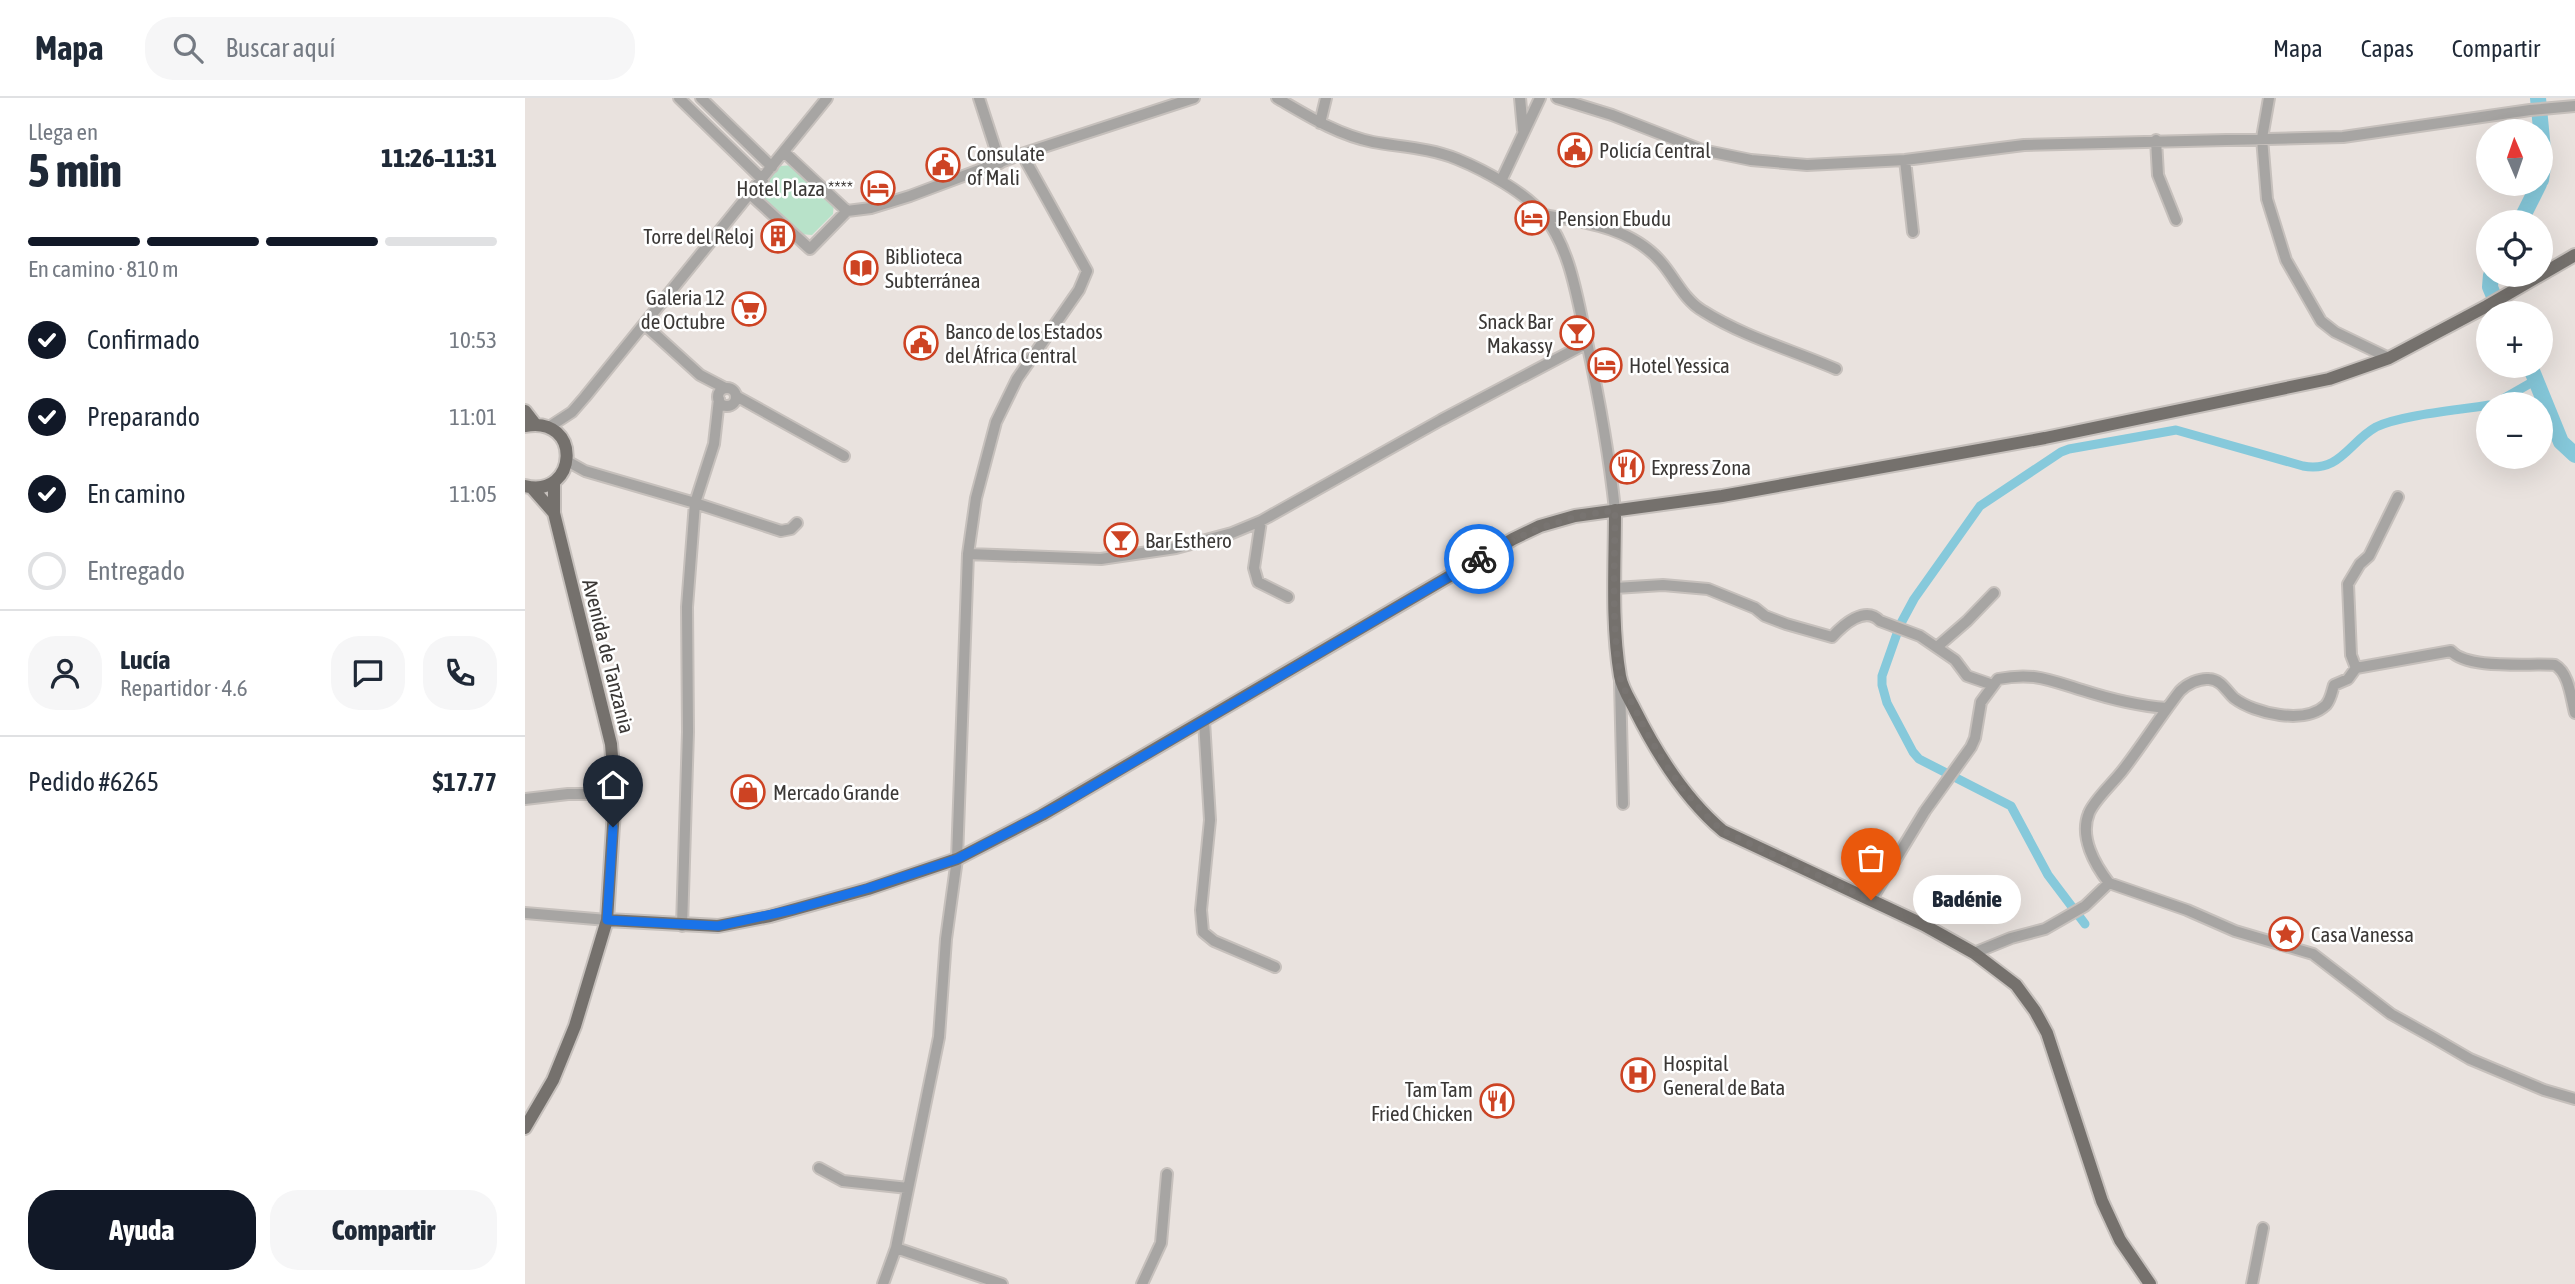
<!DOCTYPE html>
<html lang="es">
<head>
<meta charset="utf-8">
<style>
  :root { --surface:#fff; --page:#f6f6f7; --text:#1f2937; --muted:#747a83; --line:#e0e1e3; --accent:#111827 }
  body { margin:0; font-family:"Asap Condensed",sans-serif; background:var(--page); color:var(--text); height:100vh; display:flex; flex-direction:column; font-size:26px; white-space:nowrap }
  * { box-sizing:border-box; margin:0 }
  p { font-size:23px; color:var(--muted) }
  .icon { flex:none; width:38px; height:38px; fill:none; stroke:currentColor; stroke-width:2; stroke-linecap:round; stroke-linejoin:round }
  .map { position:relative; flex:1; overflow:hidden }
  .sheet { display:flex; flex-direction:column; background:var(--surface); width:525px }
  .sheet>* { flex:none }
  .needle { width:46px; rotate:358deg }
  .fabs { position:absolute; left:1951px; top:21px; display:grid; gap:14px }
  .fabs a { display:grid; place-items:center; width:77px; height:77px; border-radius:50%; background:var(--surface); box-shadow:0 7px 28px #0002; font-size:35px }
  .pin { position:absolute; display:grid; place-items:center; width:60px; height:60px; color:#fff; margin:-72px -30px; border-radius:50% 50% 50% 0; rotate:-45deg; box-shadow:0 0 7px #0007 }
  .pin .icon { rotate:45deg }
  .courier { position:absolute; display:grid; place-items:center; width:70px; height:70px; margin:-35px; border:5px solid #1a73e8; border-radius:50%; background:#fff; color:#222; box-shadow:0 2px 9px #0007 }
  .bubble { position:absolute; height:49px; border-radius:24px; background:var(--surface); box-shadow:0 7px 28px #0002; font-size:23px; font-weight:800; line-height:49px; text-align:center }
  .summary em { font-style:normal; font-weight:800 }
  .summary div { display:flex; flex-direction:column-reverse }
  .summary { display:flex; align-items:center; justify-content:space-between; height:119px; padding:0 28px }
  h1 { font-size:46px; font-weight:800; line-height:52px }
  .bar { display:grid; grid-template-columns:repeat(4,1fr); gap:10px 7px; align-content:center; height:84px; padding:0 28px }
  .bar i { height:9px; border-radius:5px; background:var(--line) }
  .bar .current { background:var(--accent) }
  .bar p { grid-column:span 4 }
  .line { display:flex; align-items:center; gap:18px; padding:0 28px; border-top:2px solid var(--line) }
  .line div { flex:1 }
  .round { display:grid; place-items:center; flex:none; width:74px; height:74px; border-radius:28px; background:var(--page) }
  ol { padding:0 28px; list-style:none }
  li { display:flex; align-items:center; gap:21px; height:77px }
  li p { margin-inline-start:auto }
  li .icon { padding:7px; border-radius:50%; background:var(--accent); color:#fff; stroke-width:4 }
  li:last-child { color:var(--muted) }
  li i { width:38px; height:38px; border:4px solid var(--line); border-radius:50% }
  .cta { display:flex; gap:14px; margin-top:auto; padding:14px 28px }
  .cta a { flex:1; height:80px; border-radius:28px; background:var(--accent); color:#fff; font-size:28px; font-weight:800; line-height:80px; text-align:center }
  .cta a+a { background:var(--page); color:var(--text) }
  header { display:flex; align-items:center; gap:42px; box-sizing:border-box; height:98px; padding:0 35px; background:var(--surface); border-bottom:2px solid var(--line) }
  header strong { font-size:33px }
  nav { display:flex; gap:38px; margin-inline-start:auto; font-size:24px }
  .search { width:490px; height:63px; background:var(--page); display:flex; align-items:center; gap:18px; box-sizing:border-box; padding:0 24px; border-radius:28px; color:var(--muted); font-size:26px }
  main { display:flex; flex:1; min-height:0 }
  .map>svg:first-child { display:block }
  .green { fill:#b8e2c9 }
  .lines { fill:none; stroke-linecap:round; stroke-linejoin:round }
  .canal { stroke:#86c9db; stroke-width:9 }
  .river { stroke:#86c9db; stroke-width:16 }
  .minor-casing { stroke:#c6c0bc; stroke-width:14 }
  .major-casing { stroke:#c6c0bc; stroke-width:16 }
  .minor { stroke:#a7a5a3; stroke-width:10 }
  .major { stroke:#75716d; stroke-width:12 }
  .done { stroke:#787471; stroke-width:7; stroke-dasharray:0 12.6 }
  .route { stroke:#1a73e8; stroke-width:9 }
  .labels { text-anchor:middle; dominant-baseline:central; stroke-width:5; stroke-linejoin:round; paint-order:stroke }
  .poi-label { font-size:21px; fill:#3b3836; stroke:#fff; text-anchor:start }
  .street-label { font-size:21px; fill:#3b3836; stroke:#fff }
</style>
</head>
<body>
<header>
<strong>Mapa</strong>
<div class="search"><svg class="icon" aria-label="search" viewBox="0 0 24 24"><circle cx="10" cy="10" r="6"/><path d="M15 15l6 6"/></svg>Buscar aquí</div>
<nav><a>Mapa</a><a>Capas</a><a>Compartir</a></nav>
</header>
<main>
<section class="sheet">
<div class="summary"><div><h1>5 min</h1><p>Llega en</p></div><em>11:26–11:31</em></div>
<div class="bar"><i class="current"></i><i class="current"></i><i class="current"></i><i></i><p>En camino · 810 m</p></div>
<ol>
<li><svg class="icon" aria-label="check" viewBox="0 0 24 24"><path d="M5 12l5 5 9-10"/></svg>Confirmado<p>10:53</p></li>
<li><svg class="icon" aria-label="check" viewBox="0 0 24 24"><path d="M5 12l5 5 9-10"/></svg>Preparando<p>11:01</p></li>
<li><svg class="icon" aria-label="check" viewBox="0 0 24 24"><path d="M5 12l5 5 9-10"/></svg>En camino<p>11:05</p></li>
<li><i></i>Entregado</li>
</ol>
<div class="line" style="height:126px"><a class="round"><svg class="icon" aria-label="person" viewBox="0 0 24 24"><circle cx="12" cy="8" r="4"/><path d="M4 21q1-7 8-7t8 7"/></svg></a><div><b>Lucía</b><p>Repartidor · 4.6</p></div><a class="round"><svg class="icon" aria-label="chat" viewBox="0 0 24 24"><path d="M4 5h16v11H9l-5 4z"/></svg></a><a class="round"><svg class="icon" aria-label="phone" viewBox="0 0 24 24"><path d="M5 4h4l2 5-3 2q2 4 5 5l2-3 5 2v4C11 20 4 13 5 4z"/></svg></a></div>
<div class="line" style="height:91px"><div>Pedido #6265</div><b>$17.77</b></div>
<div class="cta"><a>Ayuda</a><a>Compartir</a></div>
</section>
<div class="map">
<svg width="2050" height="1186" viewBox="0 0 2050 1186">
  <rect width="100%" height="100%" fill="#e9e2de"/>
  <path class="green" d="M268 67 309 105 308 116 287 137 275 136 240 103 238 89 256 68Z"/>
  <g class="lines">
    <path class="canal" d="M1969 306 2011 282
      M1560 826 1523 777 1486 708 1394 661 1388 654 1362 605 1357 587V578L1375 527 1389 501 1455 408 1536 354 1544 351 1651 332 1778 368C1815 375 1824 344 1851 329 1875 317 1935 312 1964 307"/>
    <path class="river" d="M2013 0 2019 62 2016 82
      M1995 124 2014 86
      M1966 177 1965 189 1976 215
      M2005 268 2036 344 2050 357"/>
    <defs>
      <path id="minor" d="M154 0 238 82
        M176 0 247 69
        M454 0 475 65
        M752 0C783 18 813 37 848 44 876 49 905 50 932 61 959 72 1002 95 1020 119 1047 155 1052 202 1062 244 1074 300 1084 355 1090 412
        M995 0 998 32
        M1032 0 1087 17 1177 52 1226 62 1282 67 1380 62 1499 47 1818 39 2005 12 2050 8
        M1744 0 1737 40 1742 101 1761 162 1796 223 1810 234 1864 260
        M795 25 801 0
        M1631 42 1633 77 1651 122
        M259 54 322 113
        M1380 62 1388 134
        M976 83 1015 0
        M225 96 285 151 322 113 346 110 385 98 497 56 669 0
        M1019 117C1061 124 1107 130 1136 164 1150 180 1159 202 1178 213 1219 239 1267 252 1311 271
        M120 227 175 277 200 290
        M193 299a9 9 0 1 1 18 0a9 9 0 1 1-18 0Z
        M211 298 319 358
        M194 301 189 346 170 405 256 433 266 431 272 425
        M24 329 47 314 60 299 302 0
        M42 363 60 373 170 405 162 509 163 634 157 828
        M736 423 729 470 733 484 763 499
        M443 456 576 461 651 450 707 435 736 423 916 322 1062 245
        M1090 490 1138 487 1183 491 1230 510 1240 518 1261 526 1307 539C1318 527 1340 507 1355 523L1395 538 1430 562 1442 578 1468 587
        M1412 549 1442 523 1469 495
        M1831 570 1826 557 1823 486 1835 466 1844 458 1873 399
        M1095 584 1098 706
        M679 623 685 722 676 812 678 834 689 843 750 869
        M0 701 43 696H90
        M1584 785 1662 812 1710 833 1788 856 1866 916 1909 940 1945 961 2019 992 2050 1001
        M1346 802 1400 713 1446 649 1450 640 1456 604 1473 581C1509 574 1524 582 1557 592 1585 601 1613 608 1642 610
        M0 815 82 822
        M1449 855 1486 840 1520 831 1560 808 1584 785C1570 767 1554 739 1564 715 1569 702 1589 684 1598 672 1618 646 1635 619 1655 593 1662 586 1674 580 1684 581 1697 582 1701 593 1709 600 1730 616 1780 627 1801 607 1806 601 1807 593 1809 587L1823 581 1831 570 1926 553C1943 572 2004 565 2030 567 2044 575 2046 600 2050 615
        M294 1070 318 1083 383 1090
        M371 1150 477 1186
        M358 1186 371 1150 414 939 421 841 432 761 443 456 451 400 471 324 492 281 554 192 562 173 497 56
        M617 1186 636 1145 642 1076
        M1727 1186 1738 1130"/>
      <path id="major" d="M0 313 10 326
        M0 328C58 317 53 401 0 388
        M7 390 29 415
        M1090 412C1090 466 1086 524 1095 578 1097 590 1105 602 1110 612 1132 656 1160 701 1198 733L1399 827 1449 855 1491 887 1510 913 1522 935 1577 1103 1595 1142 1625 1186
        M82 822 193 828 245 818 343 791 432 761 517 717 988 441 1015 428 1050 418 1197 398 1520 340 1804 281 1864 260 1962 208 2050 157
        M0 1030 28 982 50 928 82 822 90 696 86 646 29 415V384"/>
    </defs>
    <use href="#minor" class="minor-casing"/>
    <use href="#major" class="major-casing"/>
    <use href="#minor" class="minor"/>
    <use href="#major" class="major"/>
  </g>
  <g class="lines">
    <path class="done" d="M954 461C1005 431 1032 421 1090 412 1090 466 1086 524 1095 578 1097 588 1103 598 1108 607 1130 653 1159 700 1198 733L1346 802"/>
    <path class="route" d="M88 729 82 822 193 828 270 811 344 790 432 761 537 706 954 461"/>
  </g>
  <defs>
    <symbol id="civic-ring" viewBox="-11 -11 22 22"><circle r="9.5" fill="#fff" stroke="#cd4323" stroke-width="1.5"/><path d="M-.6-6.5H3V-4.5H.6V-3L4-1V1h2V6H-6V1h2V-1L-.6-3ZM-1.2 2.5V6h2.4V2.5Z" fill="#cd4323"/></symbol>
    <symbol id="hotel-ring" viewBox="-11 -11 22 22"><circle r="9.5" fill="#fff" stroke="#cd4323" stroke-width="1.5"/><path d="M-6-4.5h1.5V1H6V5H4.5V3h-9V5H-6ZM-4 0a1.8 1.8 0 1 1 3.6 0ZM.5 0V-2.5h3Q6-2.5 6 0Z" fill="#cd4323"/></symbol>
    <symbol id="building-ring" viewBox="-11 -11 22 22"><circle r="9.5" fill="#fff" stroke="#cd4323" stroke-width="1.5"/><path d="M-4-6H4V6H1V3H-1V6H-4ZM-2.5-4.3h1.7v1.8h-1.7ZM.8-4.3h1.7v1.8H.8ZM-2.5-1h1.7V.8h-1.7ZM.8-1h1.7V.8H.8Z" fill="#cd4323"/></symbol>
    <symbol id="library-ring" viewBox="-11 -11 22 22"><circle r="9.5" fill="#fff" stroke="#cd4323" stroke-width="1.5"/><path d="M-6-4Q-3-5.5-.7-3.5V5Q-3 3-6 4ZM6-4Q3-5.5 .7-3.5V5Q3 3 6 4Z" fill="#cd4323"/></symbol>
    <symbol id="supermarket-ring" viewBox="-11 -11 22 22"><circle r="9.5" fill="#fff" stroke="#cd4323" stroke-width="1.5"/><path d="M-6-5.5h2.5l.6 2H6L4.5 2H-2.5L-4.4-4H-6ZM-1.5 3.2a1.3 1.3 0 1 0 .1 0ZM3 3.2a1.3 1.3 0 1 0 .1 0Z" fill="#cd4323"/></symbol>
    <symbol id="bar-ring" viewBox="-11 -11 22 22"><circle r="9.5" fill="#fff" stroke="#cd4323" stroke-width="1.5"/><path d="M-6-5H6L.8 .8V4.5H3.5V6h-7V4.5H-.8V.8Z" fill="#cd4323"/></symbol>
    <symbol id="restaurant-ring" viewBox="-11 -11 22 22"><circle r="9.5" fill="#fff" stroke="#cd4323" stroke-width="1.5"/><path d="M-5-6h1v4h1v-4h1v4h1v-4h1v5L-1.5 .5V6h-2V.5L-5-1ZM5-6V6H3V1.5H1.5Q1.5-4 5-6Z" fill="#cd4323"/></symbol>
    <symbol id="shop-ring" viewBox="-11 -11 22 22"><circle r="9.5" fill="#fff" stroke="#cd4323" stroke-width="1.5"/><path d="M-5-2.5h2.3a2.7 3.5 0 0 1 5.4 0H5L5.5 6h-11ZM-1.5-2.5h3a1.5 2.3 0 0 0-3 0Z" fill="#cd4323"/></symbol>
    <symbol id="sight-ring" viewBox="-11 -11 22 22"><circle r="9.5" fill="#fff" stroke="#cd4323" stroke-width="1.5"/><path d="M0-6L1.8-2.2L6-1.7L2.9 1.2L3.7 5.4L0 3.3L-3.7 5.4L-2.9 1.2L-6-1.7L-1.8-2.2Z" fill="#cd4323"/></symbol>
    <symbol id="hospital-ring" viewBox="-11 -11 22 22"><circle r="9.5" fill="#fff" stroke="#cd4323" stroke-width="1.5"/><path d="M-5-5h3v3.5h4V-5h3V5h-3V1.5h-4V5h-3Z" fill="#cd4323"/></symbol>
  </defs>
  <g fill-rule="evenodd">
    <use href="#civic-ring" x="1031" y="33" width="38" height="38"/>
    <use href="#civic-ring" x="399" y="48" width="38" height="38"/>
    <use href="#hotel-ring" x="334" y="71" width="38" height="38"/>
    <use href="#hotel-ring" x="988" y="101" width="38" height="38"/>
    <use href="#building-ring" x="234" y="119" width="38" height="38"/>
    <use href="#library-ring" x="317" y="151" width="38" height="38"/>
    <use href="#supermarket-ring" x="205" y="192" width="38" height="38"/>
    <use href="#bar-ring" x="1033" y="216" width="38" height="38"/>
    <use href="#civic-ring" x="377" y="226" width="38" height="38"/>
    <use href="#hotel-ring" x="1061" y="248" width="38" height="38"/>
    <use href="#restaurant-ring" x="1083" y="350" width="38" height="38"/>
    <use href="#bar-ring" x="577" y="423" width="38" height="38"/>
    <use href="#shop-ring" x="204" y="675" width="38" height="38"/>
    <use href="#sight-ring" x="1742" y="817" width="38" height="38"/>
    <use href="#hospital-ring" x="1094" y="958" width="38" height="38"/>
    <use href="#restaurant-ring" x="953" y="984" width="38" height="38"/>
  </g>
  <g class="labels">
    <g class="poi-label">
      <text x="1074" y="52">Policía Central</text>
      <text x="442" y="55">Consulate<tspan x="442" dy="24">of Mali</tspan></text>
      <text x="328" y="90" text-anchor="end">Hotel Plaza ****</text>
      <text x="1032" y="120">Pension Ebudu</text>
      <text x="229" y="138" text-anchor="end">Torre del Reloj</text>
      <text x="360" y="158">Biblioteca<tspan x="360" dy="24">Subterránea</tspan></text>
      <text x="200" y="199" text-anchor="end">Galeria 12<tspan x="200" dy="24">de Octubre</tspan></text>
      <text x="1028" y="223" text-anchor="end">Snack Bar<tspan x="1028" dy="24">Makassy</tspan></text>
      <text x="420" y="233">Banco de los Estados<tspan x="420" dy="24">del África Central</tspan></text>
      <text x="1104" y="267">Hotel Yessica</text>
      <text x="1126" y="369">Express Zona</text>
      <text x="620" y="442">Bar Esthero</text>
      <text x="248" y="694">Mercado Grande</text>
      <text x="1786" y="836">Casa Vanessa</text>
      <text x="1138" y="965">Hospital<tspan x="1138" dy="24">General de Bata</tspan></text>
      <text x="948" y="991" text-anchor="end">Tam Tam<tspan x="948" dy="24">Fried Chicken</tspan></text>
    </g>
    <g class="street-label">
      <text transform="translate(84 558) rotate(76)">Avenida de Tanzania</text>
    </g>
  </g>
</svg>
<div class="fabs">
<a><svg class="needle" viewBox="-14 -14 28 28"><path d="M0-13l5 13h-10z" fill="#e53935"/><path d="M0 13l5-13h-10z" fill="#747a83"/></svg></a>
<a><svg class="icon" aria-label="locate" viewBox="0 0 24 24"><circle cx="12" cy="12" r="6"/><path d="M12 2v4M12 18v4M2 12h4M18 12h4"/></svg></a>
<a>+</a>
<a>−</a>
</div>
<div class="pin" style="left:1346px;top:802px;background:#ea580c"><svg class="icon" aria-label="bag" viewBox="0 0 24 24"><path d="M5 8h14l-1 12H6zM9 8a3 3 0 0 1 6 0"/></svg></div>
<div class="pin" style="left:88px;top:729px;background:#1f2937"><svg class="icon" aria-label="home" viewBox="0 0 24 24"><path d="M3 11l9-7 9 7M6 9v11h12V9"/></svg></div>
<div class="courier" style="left:954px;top:461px"><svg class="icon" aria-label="bike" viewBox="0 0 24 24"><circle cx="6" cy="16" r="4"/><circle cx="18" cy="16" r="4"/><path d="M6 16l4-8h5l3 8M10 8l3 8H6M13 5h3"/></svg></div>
<div class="bubble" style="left:1388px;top:777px;width:108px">Badénie</div>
</div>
</main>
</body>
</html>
